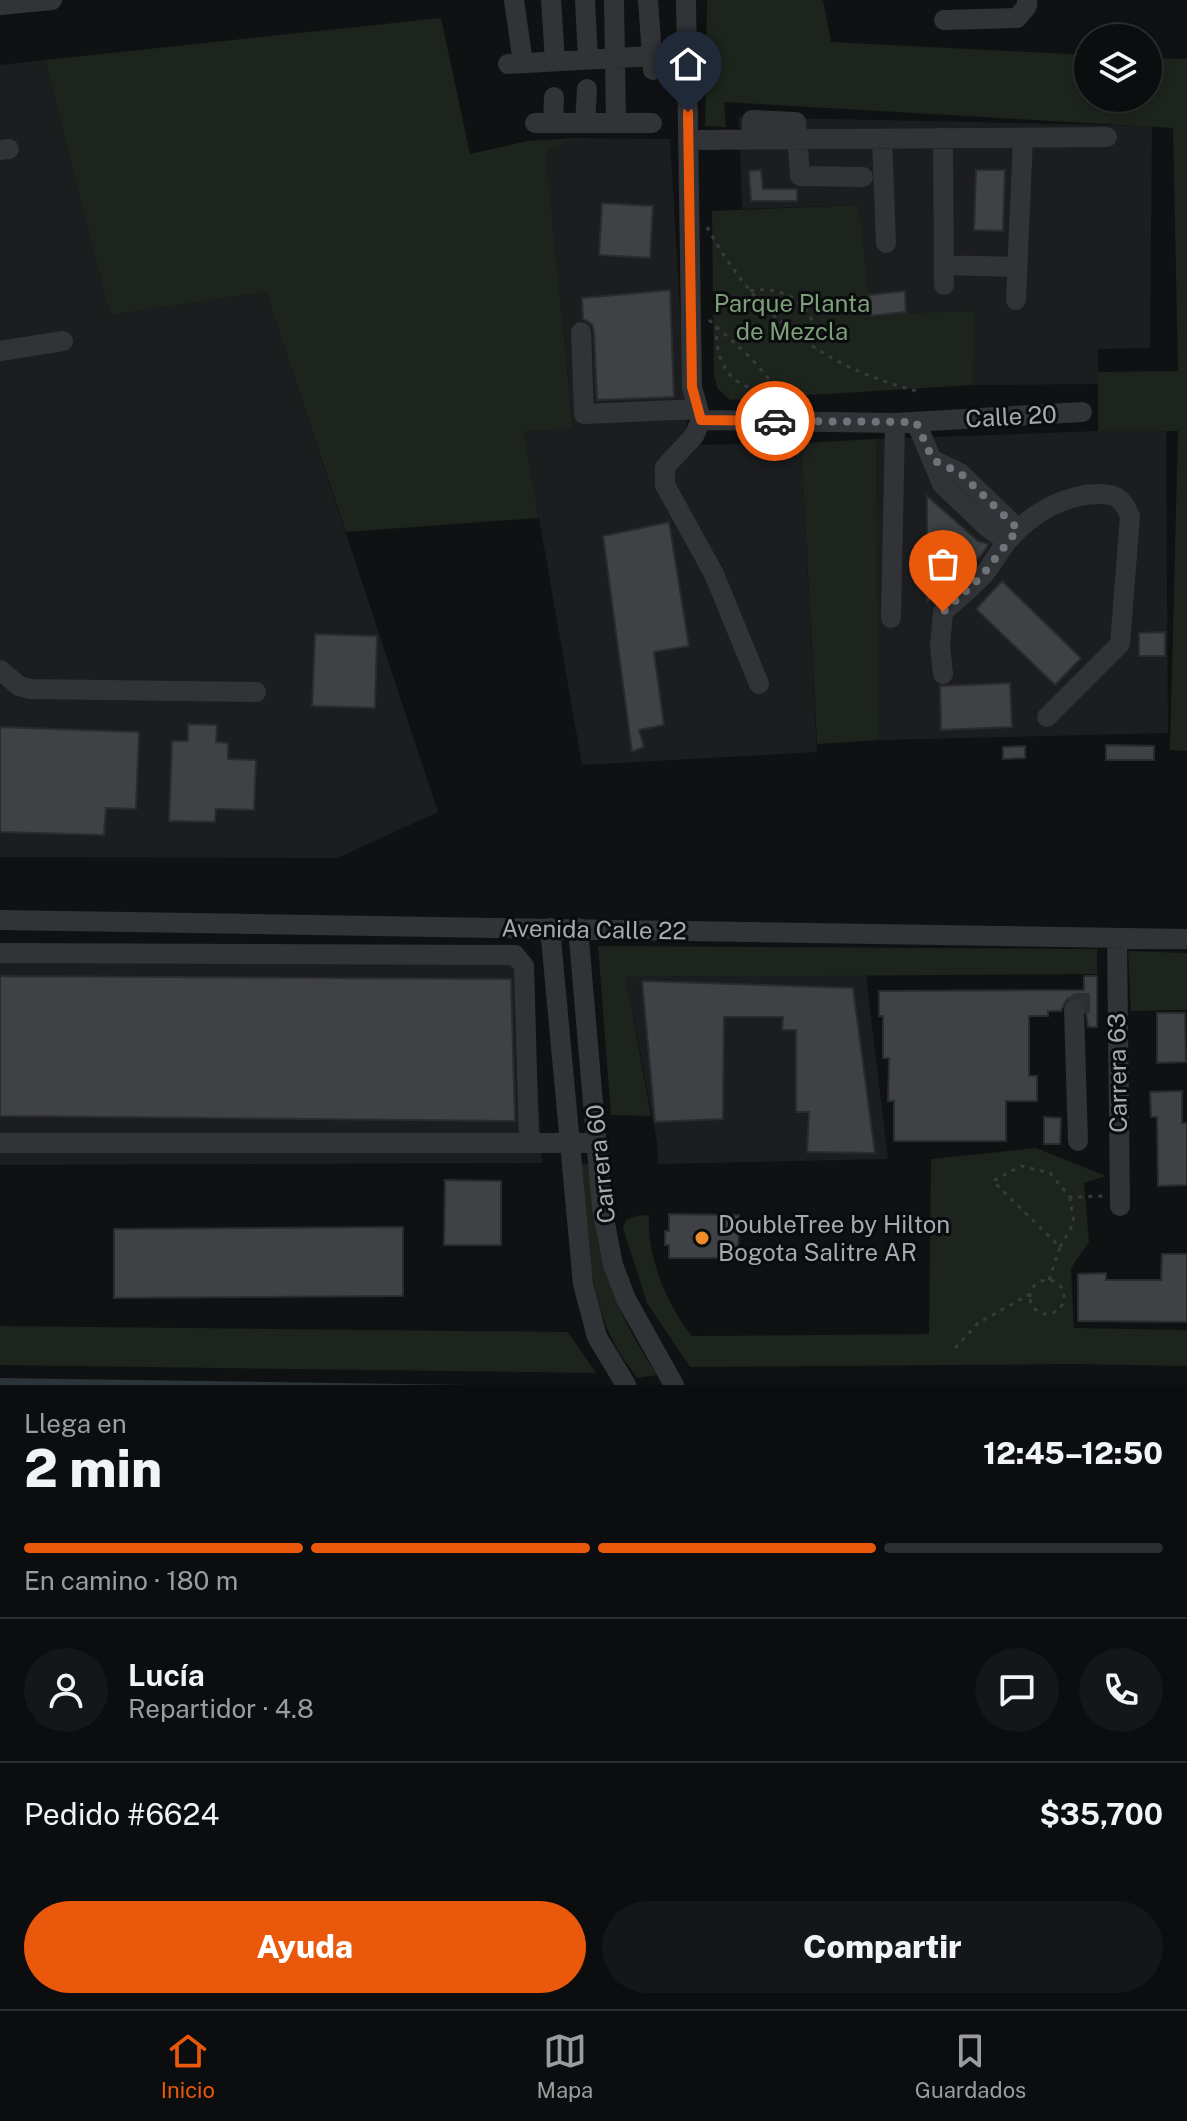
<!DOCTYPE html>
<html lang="es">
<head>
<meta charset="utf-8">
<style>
  :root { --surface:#0c0d0e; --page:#151617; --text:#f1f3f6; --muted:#9a9c9e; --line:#2c2d2e; --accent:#ea580c }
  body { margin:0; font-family:"Public Sans",sans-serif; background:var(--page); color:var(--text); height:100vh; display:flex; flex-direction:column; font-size:30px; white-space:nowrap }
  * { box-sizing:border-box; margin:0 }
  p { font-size:26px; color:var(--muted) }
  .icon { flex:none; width:44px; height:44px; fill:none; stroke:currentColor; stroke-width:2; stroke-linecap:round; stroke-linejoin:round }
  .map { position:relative; height:1385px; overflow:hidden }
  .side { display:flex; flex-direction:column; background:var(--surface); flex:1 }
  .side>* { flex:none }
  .fabs { position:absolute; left:1074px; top:24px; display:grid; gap:16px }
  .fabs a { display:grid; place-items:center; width:88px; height:88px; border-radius:50%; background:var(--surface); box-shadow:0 4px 12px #0003,0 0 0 2px var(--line); font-size:40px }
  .pin { position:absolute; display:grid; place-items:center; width:68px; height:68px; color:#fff; margin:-82px -34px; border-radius:50% 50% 50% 0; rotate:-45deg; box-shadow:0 0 8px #0007 }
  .pin .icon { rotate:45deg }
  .courier { position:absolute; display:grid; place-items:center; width:80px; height:80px; margin:-40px; border:6px solid #ea580c; border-radius:50%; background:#fff; color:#222; box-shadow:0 2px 10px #0007 }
  .head em { font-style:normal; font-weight:800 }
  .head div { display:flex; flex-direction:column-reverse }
  .head { display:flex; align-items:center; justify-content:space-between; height:136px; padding:0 24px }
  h1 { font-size:52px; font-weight:800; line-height:60px }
  .bar { display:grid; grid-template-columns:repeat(4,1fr); gap:12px 8px; align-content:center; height:96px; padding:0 24px }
  .bar i { height:10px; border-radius:6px; background:var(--line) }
  .bar .on { background:var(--accent) }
  .bar p { grid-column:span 4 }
  .line { display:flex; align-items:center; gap:20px; padding:0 24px; border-top:2px solid var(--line) }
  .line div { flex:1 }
  .round { display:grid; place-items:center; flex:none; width:84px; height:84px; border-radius:42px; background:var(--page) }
  .cta { display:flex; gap:16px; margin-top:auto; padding:16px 24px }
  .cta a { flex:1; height:92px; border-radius:48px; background:var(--accent); color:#fff; font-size:32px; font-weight:800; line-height:92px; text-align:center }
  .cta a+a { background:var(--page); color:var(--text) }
  .tabs { display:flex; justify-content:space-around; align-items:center; height:112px; border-top:2px solid var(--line); background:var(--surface); font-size:22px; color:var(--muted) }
  .tabs a { display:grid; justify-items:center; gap:4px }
  .tabs .on { color:var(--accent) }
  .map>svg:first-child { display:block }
  .built { fill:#1c1d1f }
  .green { fill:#1d241d }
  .water { fill:#2a353a }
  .building { fill:#3f4145; stroke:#2a2b2e; stroke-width:2 }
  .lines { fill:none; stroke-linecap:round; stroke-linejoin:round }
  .minor-tunnel { stroke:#2d3032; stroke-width:20; stroke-dasharray:20 10; stroke-linecap:butt }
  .path { stroke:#373a3e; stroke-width:3; stroke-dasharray:4 6; stroke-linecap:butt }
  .minor { stroke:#313337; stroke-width:20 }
  .done { stroke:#6f747a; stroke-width:8; stroke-dasharray:0 14.4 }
  .route { stroke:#ea580c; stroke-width:10 }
  .poi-dot { fill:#ef8d2b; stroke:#0b0c0d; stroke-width:3 }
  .labels { text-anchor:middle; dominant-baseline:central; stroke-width:6; stroke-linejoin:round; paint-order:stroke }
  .park-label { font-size:24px; fill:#7c9e79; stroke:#0b0c0d }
  .street-label { font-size:24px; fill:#a2aab2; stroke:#0b0c0d }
  .poi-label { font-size:24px; fill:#a2aab2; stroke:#0b0c0d; text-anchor:start }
</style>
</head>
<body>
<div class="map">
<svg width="1187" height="1385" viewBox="0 0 1187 1385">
  <rect width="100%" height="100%" fill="#101112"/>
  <path class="built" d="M45 60 110 315 266 292 438 812 337 858 0 857V65Z
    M739 117 1152 126 1150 348 1098 349V384L973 385 975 311 871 316 859 205 742 209Z
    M576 138 670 139 688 445 801 443 817 752 582 765 524 431 573 428 546 152Z
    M1098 431H1166L1168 733 879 740 876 439Z
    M0 946 531 964 542 1163 0 1165Z
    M866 975 888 1159 658 1164 657 1142 626 977Z"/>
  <path class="green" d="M707 0H823L831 42 1088 55V98H1148V58L1187 59V751L1170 750 1178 431H1098V372L1178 371 1173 128 724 102 726 127 705 126Z
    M441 18 470 154 527 141 576 138 546 152 573 429 524 431 539 518 346 532 266 292 110 315 45 60Z
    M859 205 871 315 975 311 973 385 730 400 718 389 714 376 712 211Z
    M876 439 879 740 817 744 801 443Z
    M598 946 1097 949V974L626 977 651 1116 611 1115Z
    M1128 951 1187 953V1010L1131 1011Z
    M1036 1148 1106 1176 1084 1183 1089 1242 1071 1268 1074 1328 1187 1330V1366L1073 1364 690 1367 647 1303 623 1228 626 1220 636 1216 649 1215C647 1257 666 1303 692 1336L929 1334 931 1159Z
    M580 1163 590 1164C593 1197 594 1232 603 1263 614 1304 634 1339 657 1375L637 1378C629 1366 619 1354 613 1341 588 1292 584 1218 580 1163Z
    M0 1326 568 1332 596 1373 0 1365Z"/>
  <path class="water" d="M0 1378 468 1385H0Z"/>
  <path class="building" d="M761 170 763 189H797V201H751L749 171Z
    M976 170H1005L1003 231 974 230Z
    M602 203 653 206 650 258 599 255Z
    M670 290 674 397 597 400 594 332 592 324 583 319 582 298Z
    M905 291 906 312 871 316 869 295Z
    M927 496 978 541 989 544 980 557 927 602Z
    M669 522 689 646 654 652 664 725 639 730 644 747 632 752 603 536Z
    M1002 581 1081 658 1055 685 976 609Z
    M1165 632V656H1139V633Z
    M315 634 377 636 375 708 312 706Z
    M1010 683 1012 727 941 730 940 686Z
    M188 724 217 725 216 742 228 743V759L256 760 254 810 216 809 215 822 169 821 172 741H188Z
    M0 727 139 732 136 809 106 808 104 835 0 832Z
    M1106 745 1154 746V760H1106Z
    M1025 746V758L1003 759V747Z
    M0 976 511 979 515 1121 0 1116Z
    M1084 976H1097V1027H1088L1085 1004 1074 997 1067 999 1061 1011H1048V1016H1029V1076H1037V1101H1006V1141H894V1101H888L889 1058H883V1016H879V991L1084 990Z
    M642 981 853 988 875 1153 807 1152 809 1112H796V1030H782L783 1017H724L723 1119 655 1122Z
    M1157 1013H1185L1186 1062 1157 1063Z
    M1182 1091V1123H1187V1185L1158 1186 1157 1117H1151L1150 1092Z
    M1044 1117 1061 1118 1060 1144H1044Z
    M445 1180 501 1181V1245H444Z
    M669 1214 739 1215 738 1258H669V1245H665V1231H669Z
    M403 1227V1296L114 1298V1229Z
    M1162 1254H1187V1322L1078 1321V1274L1106 1273V1280H1161Z"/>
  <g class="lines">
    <path class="minor-tunnel" d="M1074 1010 1078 1003H1097"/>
    <path class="path" d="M707 227C757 317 821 367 921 392
      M750 291C786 284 822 309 814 348
      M709 320 750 357 787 400
      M717 326C713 364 736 398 777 387
      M1060 1247 1074 1222 1070 1199
      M1049 1280 1060 1247 993 1181 1021 1166 1050 1173 1070 1197 1103 1196
      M1030 1297a17 17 0 1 1 34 0a17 17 0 1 1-34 0Z
      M955 1348 978 1323 1030 1294"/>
    <path class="minor" d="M514 0 523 63
      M551 0 555 61
      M585 0 588 59
      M614 0 616 123
      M648 0 653 70
      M686 0 692 387 701 420
      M0 5 52 0
      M944 20 1017 18 1027 6V0
      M508 64 652 56
      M535 123H652
      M553 123 554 97
      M585 123 587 89
      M943 138 944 285
      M882 139 886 243
      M688 140 1107 137
      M752 140V120L796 122 800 176 863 177
      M0 150 9 149
      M944 265 1017 267
      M1016 300 1023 138
      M581 332 584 414 697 409
      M0 351 63 341
      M701 420 895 423 1082 412
      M701 420 694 436 665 467V485L714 574 759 684
      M916 422 942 484 987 527 1007 541
      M933 460 960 473 1018 529
      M891 618 895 423
      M0 670 19 686 30 689 256 692
      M943 674 940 645 943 612C957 599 973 587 985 573 994 562 1001 548 1010 538 1032 513 1066 494 1098 494 1117 494 1122 498 1130 516L1120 644 1047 717
      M0 920 1187 939
      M550 928 583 1284 597 1337 626 1385
      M578 928 602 1208 613 1265 626 1299 674 1385
      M1117 939 1120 1206
      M0 953 515 955 524 966 529 1143
      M1074 1010 1078 1141
      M0 1143H596"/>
  </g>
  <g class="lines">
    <path class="done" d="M775 421 916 422 933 460 960 473 1018 529 981 577 943 612"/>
    <path class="route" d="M688 112 692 387 701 420 775 421"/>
  </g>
  <circle class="poi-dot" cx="702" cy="1238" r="8"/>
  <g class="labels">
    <g class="park-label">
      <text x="792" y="303">Parque Planta<tspan x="792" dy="28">de Mezcla</tspan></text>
    </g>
    <g class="street-label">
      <text transform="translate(1011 416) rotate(-3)">Calle 20</text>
      <text transform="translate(594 929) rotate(1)">Avenida Calle 22</text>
      <text transform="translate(1117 1073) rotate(-91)">Carrera 63</text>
      <text transform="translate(600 1164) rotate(-96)">Carrera 60</text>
    </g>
    <g class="poi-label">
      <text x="718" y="1224">DoubleTree by Hilton<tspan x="718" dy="28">Bogota Salitre AR</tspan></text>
    </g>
  </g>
</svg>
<div class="fabs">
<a><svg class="icon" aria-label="layers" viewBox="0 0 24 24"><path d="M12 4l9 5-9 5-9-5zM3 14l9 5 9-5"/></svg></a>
</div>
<div class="pin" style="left:943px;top:612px;background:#ea580c"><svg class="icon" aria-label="bag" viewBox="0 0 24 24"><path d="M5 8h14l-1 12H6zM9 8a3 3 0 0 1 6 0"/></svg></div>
<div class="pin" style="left:688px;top:112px;background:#1f2937"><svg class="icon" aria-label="home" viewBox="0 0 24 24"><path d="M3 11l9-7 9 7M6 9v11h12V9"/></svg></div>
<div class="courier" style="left:775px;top:421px"><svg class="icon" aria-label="car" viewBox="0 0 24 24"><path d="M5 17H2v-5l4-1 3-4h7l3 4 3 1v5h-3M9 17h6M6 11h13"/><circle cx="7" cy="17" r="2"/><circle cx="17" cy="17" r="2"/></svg></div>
</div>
<section class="side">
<div class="head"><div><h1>2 min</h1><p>Llega en</p></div><em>12:45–12:50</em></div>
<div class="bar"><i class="on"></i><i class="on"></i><i class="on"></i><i></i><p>En camino · 180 m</p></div>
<div class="line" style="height:144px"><a class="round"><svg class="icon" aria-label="person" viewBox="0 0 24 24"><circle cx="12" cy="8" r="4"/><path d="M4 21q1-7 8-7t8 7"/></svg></a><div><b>Lucía</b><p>Repartidor · 4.8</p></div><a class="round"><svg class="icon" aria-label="chat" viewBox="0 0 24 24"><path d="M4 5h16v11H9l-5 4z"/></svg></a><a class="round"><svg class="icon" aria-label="phone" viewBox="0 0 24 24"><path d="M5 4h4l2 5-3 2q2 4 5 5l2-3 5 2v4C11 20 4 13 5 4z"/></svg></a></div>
<div class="line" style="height:104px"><div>Pedido #6624</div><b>$35,700</b></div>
<div class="cta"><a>Ayuda</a><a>Compartir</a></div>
</section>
<nav class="tabs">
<a class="on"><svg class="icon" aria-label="home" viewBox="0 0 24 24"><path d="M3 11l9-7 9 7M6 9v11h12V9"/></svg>Inicio</a>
<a><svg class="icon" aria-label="map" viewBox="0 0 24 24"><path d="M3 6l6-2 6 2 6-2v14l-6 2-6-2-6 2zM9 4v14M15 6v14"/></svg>Mapa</a>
<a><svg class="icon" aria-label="saved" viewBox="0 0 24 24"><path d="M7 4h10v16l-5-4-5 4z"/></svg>Guardados</a>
</nav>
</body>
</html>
